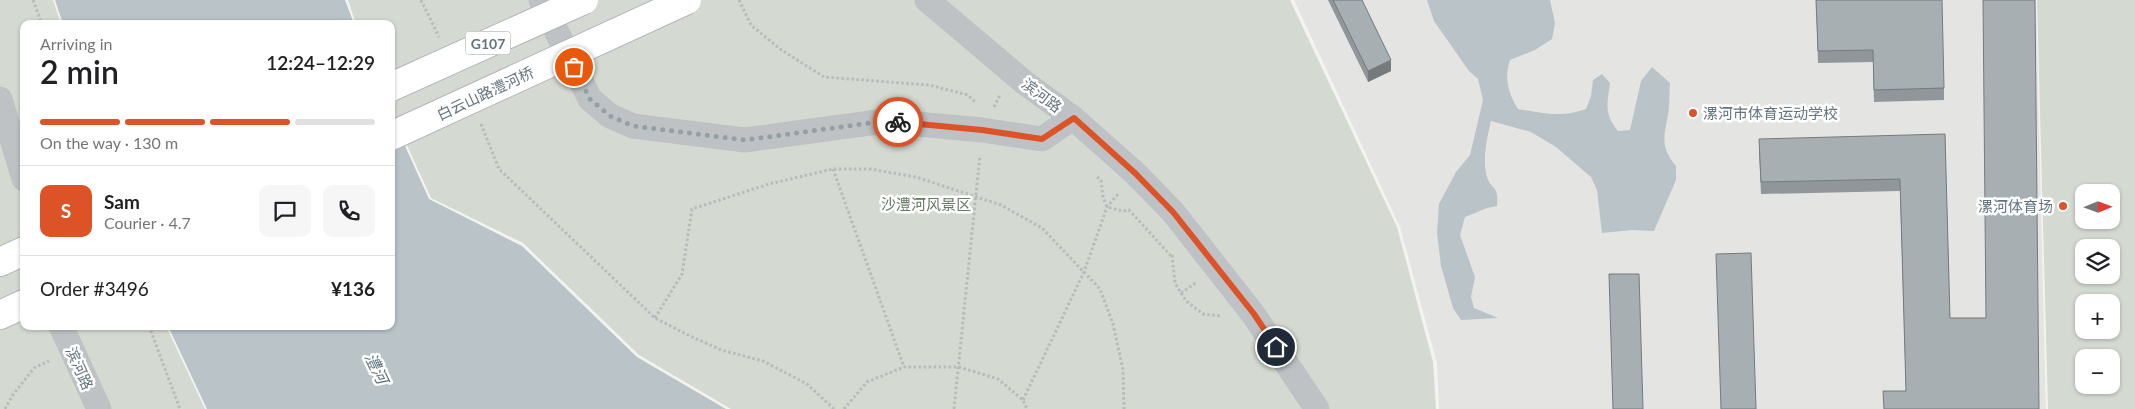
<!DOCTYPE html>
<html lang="en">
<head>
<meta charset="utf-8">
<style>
  :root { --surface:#fff; --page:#f6f6f6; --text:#202124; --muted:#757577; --line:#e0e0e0; --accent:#dc5327 }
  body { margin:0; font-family:Lato,"Noto Sans SC",sans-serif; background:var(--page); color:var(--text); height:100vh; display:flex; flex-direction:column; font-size:19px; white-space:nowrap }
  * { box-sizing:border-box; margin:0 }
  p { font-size:16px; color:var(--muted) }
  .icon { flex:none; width:28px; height:28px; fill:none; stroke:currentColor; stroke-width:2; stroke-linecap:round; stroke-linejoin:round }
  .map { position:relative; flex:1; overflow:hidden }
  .drawer { position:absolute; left:20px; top:20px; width:375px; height:310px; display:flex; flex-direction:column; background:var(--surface); border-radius:10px; box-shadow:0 1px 4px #0004 }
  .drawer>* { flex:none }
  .needle { width:32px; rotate:89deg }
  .controls { position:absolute; left:2075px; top:184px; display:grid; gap:10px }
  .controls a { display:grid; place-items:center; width:45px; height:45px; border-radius:10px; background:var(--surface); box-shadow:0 1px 4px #0004; font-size:25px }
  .pin { position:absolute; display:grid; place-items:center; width:42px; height:42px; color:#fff; margin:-21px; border:2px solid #fff; border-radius:50%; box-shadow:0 1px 5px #0007 }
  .courier { position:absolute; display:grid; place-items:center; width:50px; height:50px; margin:-25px; border:4px solid #dc5327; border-radius:50%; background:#fff; color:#222; box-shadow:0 1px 6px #0007 }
  .overview em { font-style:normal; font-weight:600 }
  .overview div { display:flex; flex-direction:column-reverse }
  .overview { display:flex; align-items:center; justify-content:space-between; height:85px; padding:0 20px }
  h1 { font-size:32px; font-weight:600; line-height:38px }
  .bar { display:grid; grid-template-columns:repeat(4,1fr); gap:8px 5px; align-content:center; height:60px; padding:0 20px }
  .bar i { height:6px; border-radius:4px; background:var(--line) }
  .bar .current { background:var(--accent) }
  .bar p { grid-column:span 4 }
  .line { display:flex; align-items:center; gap:12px; padding:0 20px; border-top:1px solid var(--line) }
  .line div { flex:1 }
  .round { display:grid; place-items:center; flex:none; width:52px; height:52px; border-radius:10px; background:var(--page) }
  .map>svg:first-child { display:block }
  .built { fill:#e4e5e3 }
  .green { fill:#d4dad1; fill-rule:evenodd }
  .water { fill:#b9c3c8 }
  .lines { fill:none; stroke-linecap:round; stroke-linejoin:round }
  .highway-casing { stroke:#b3b6b9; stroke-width:30 }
  .path { stroke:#b8babc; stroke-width:3; stroke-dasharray:2.5 2.5; stroke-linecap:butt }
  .minor { stroke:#bec2c5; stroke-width:25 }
  .highway { stroke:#fff; stroke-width:28 }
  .highway-bridge-casing { stroke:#b3b6b9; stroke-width:30; stroke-linecap:butt }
  .highway-bridge { stroke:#fff; stroke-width:28 }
  .wall { fill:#90969a }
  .shaded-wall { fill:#757a7d }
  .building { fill:#a7afb3; stroke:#757a7d }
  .done { stroke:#95a0a6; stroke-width:5; stroke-dasharray:0 9 }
  .route { stroke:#dc5327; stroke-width:6 }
  .poi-dot { fill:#dc5327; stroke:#fff; stroke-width:2 }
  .labels { text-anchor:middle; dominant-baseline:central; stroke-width:5; stroke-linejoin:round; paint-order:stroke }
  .shield { fill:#fff; stroke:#929da5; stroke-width:1 }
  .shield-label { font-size:14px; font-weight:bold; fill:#63737f }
  .street-label { font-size:15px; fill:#63737f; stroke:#fff }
  .poi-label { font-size:15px; fill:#63737f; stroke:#fff; text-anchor:start }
  .park-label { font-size:15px; fill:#667762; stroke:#fff }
  .water-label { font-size:16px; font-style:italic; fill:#5f757d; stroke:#fff }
</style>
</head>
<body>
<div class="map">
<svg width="2135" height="409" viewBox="0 0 2135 409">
  <rect width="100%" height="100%" fill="#f3f4ef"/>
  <path class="built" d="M1294 0H2036L2046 409H1439L1437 363 1400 227Z"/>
  <path class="green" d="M0 0H53L61 24H24V326H166L205 409H0Z
    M348 0H1290L1397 227 1433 362 1436 409H731L639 355 523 243 431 198 391 110V24H356Z
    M2037 0H2135V409H2048ZM2111 192V220H2084V192ZM2084 248H2111V275H2084ZM2111 302V330H2084V302ZM2084 358H2111V385H2084Z"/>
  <path class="water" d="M55 0H345L354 24H63Z
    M1427 0H1550L1555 23 1552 39 1535 50 1510 60C1504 78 1508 93 1518 109 1544 113 1560 118 1586 109L1591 96 1593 80 1602 74 1610 83C1607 104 1604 114 1618 131L1630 130 1641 81 1652 67 1670 83C1669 93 1670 104 1668 115 1664 137 1660 147 1676 166V180L1654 231 1632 230 1602 233 1597 190 1591 177 1556 147 1531 132 1491 121C1487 138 1482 160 1487 177 1492 192 1499 184 1497 206L1487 208 1465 217 1460 235 1475 277 1471 297 1474 308 1498 318 1461 320 1453 308 1441 266 1437 233 1439 204 1456 172 1470 155 1483 100 1478 79 1469 71 1434 21Z
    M391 115 429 199 522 246 637 357 726 409H207L168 326H391Z"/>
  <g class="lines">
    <defs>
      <path id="highway" d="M0 262 24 251
        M0 315 24 304"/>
    </defs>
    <use href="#highway" class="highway-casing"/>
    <path class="path" d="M33 0 42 24
      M421 0 439 37
      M739 0 751 25 780 49 824 77 929 85 968 95 976 103
      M994 107 1000 95
      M481 124 499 169 655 318 688 335 721 350 763 361 807 384 834 409
      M833 169 904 367
      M1097 177 1101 180 1103 197 1107 207 1123 211 1129 210 1172 257
      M1172 255 1175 283 1186 301 1203 314 1221 316
      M1181 293 1197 282
      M655 318 682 274 692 209 769 184 833 169H870L916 177 1001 205 1042 228 1100 289 1113 324 1123 370 1124 409
      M149 326 180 409
      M1023 400 1084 272 1107 207 1119 193
      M5 409 12 396 34 368 49 361
      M844 409 867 382 904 367H959L998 379 1023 400 1027 409
      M954 409 980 155"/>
    <path class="minor" d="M541 0 590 99 610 116 633 126 745 140 885 121 982 130 1042 139 1073 118
      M927 0 1025 83 1073 118 1135 173 1173 212 1253 314 1317 409
      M0 99 24 179
      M61 326 99 409"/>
    <use href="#highway" class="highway"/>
    <defs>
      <path id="highway-bridge" d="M391 87 584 0
        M391 136 687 0"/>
    </defs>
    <use href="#highway-bridge" class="highway-bridge-casing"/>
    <use href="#highway-bridge" class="highway-bridge"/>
  </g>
  <path class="wall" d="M1328 0H1362L1391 71 1368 82Z
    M1816 0 1944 88V100L1874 102 1873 62 1818 63Z
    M1945 134 1950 318 2039 409 1906 391 1900 191 1761 194 1759 151Z"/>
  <path class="shaded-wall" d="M1391 60V71L1368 82V71Z"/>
  <path class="building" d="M1333 0H1362L1391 60 1368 71Z
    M1816 0H1942L1944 88 1874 90 1873 50 1818 51Z
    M1983 0H2035L2039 409H1884L1883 391H1906L1900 179 1761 182 1759 139 1945 134 1950 318H1986Z
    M1751 253 1756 409H1721L1716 254Z
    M1609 274H1639L1643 409H1613Z"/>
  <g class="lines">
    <path class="done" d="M574 67 590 99 610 116 633 126 745 140 885 121 898 122"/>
    <path class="route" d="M898 122 982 130 1042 139 1074 118 1135 173 1173 212 1254 314 1276 347"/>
  </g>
  <g class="poi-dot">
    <circle cx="1693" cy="113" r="5"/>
    <circle cx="2063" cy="206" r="5"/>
  </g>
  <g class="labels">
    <rect class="shield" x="465.5" y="31.5" width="45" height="23" rx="4"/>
    <g class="shield-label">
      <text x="488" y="43">G107</text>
    </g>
    <g class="street-label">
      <text transform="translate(485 93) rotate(-25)">白云山路澧河桥</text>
      <text transform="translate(1042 95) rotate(37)">滨河路</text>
      <text transform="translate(80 368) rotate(66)">滨河路</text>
    </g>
    <g class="poi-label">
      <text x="1703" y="113">漯河市体育运动学校</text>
      <text x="2053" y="206" text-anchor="end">漯河体育场</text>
    </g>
    <g class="park-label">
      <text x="926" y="204">沙澧河风景区</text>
    </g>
    <g class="water-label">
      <text transform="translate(377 368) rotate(64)">澧河</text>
    </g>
  </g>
</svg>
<div class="controls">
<a><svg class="needle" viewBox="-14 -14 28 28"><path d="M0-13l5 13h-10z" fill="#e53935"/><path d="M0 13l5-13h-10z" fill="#757577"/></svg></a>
<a><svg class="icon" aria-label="layers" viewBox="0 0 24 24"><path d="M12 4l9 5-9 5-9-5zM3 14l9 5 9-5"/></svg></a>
<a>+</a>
<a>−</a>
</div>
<div class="pin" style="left:574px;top:67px;background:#ea580c"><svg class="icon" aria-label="bag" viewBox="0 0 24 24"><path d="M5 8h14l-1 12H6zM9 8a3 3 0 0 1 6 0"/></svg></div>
<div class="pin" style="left:1276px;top:347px;background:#1f2937"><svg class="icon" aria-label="home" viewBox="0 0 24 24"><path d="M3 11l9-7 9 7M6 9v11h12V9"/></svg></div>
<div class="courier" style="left:898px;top:122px"><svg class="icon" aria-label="bike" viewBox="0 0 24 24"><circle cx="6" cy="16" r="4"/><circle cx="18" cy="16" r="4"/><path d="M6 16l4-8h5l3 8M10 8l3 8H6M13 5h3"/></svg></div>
<section class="drawer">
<div class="overview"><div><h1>2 min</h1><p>Arriving in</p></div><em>12:24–12:29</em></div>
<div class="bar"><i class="current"></i><i class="current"></i><i class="current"></i><i></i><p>On the way · 130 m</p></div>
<div class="line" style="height:90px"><b class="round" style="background:var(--accent);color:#fff">S</b><div><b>Sam</b><p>Courier · 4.7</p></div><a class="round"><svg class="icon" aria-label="chat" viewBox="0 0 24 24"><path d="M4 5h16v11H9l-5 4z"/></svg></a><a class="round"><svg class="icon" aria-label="phone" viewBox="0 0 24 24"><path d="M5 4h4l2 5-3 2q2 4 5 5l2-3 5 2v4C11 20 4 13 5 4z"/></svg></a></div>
<div class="line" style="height:65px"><div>Order #3496</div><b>¥136</b></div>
</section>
</div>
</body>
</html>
